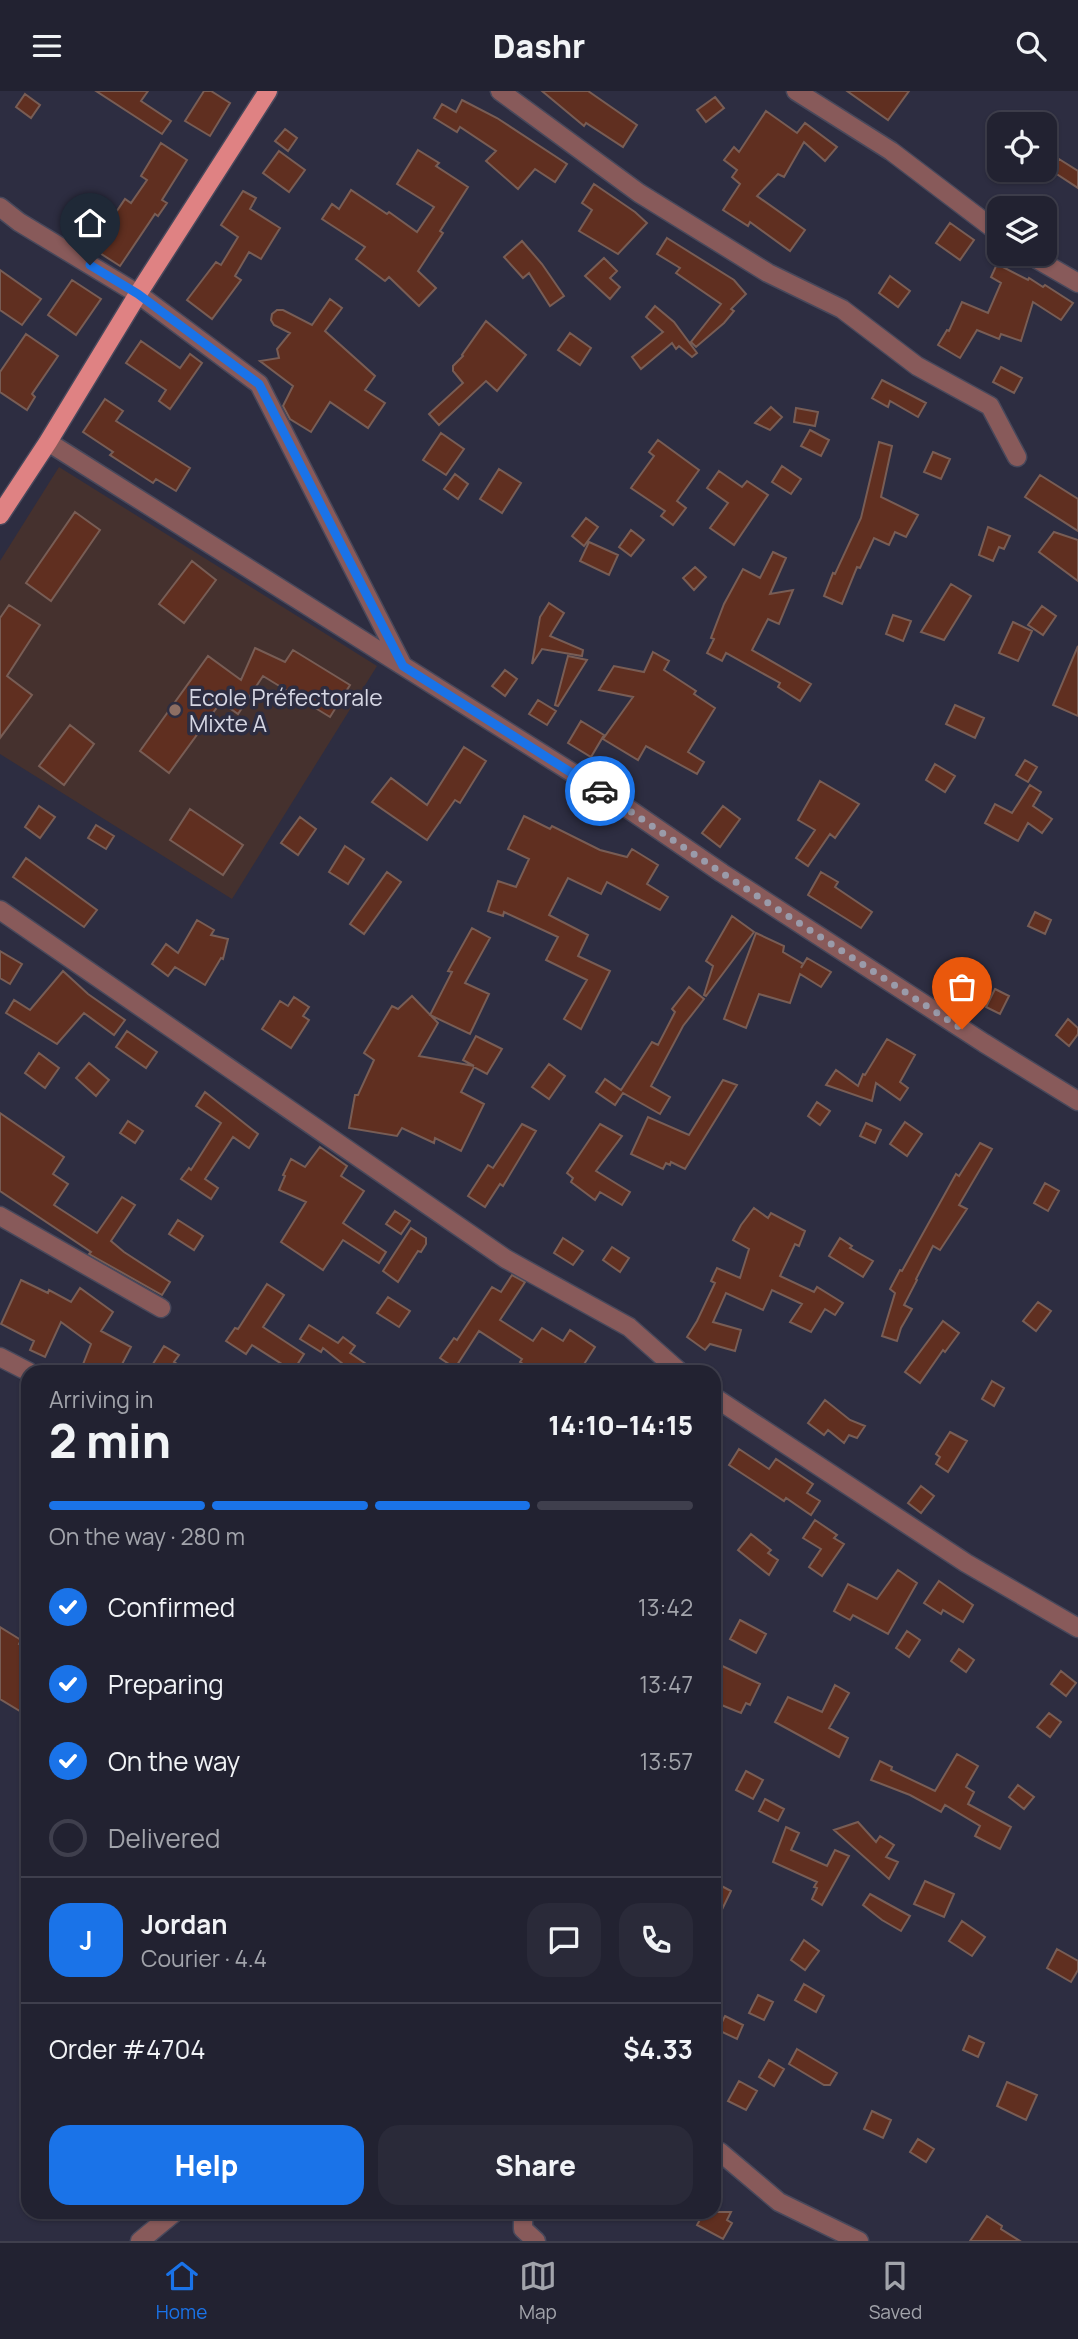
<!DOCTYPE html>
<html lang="en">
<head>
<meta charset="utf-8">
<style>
  :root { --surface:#222231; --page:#2a2a39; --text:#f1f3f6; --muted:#a2a4ab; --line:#3f3f4d; --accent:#1a73e8 }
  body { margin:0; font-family:Manrope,sans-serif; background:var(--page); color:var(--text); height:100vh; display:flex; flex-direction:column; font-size:26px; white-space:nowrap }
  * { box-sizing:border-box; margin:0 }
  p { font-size:23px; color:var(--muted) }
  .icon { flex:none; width:38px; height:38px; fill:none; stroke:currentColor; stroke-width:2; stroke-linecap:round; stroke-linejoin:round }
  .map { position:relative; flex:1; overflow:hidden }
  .sheet { position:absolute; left:21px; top:1274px; width:700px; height:854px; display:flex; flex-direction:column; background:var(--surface); border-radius:21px; box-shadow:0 2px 5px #0004,0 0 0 2px var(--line) }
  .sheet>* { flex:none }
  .tools { position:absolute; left:987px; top:21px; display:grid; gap:14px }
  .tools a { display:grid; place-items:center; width:70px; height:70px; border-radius:14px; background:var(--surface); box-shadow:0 2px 5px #0004,0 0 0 2px var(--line); font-size:35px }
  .pin { position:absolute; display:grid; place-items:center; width:60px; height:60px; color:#fff; margin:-72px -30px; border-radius:50% 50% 50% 0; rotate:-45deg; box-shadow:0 0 7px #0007 }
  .pin .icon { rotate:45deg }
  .courier { position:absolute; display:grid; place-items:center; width:70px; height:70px; margin:-35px; border:5px solid #1a73e8; border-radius:50%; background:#fff; color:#222; box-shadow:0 2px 9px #0007 }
  .summary em { font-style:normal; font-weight:800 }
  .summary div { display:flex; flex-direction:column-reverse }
  .summary { display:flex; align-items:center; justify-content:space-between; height:119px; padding:0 28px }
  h1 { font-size:46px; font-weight:800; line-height:52px }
  .bar { display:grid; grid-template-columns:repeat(4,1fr); gap:10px 7px; align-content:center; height:84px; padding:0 28px }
  .bar i { height:9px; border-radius:5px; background:var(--line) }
  .bar .selected { background:var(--accent) }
  .bar p { grid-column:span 4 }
  .line { display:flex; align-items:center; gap:18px; padding:0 28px; border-top:2px solid var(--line) }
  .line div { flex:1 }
  .round { display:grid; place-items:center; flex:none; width:74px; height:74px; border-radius:21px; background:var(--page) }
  ol { padding:0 28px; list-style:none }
  li { display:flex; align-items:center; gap:21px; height:77px }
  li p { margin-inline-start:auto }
  li .icon { padding:7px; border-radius:50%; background:var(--accent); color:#fff; stroke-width:4 }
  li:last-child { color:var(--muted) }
  li i { width:38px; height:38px; border:4px solid var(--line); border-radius:50% }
  .primary-button { display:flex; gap:14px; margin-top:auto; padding:14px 28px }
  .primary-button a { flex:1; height:80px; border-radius:21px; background:var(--accent); color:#fff; font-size:28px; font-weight:800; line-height:80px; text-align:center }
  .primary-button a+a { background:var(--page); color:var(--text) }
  header { display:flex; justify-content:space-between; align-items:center; height:91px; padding:0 28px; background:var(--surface); font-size:32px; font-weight:800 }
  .tabs { display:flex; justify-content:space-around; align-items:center; height:98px; border-top:2px solid var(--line); background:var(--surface); font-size:19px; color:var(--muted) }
  .tabs a { display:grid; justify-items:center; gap:4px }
  .tabs .selected { color:var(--accent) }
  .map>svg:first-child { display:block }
  .education { fill:#45312e }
  .building { fill:#602f20; stroke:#785d55; stroke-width:2 }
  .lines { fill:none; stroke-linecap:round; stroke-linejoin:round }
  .street-casing { stroke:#48485b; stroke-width:21 }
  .primary-casing { stroke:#48485b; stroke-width:21 }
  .street { stroke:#885a5a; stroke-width:18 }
  .primary { stroke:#df8283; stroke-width:18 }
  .done { stroke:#9a9baa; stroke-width:7; stroke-dasharray:0 12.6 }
  .route { stroke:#1a73e8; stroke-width:9 }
  .education-dot { fill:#8d6e63; stroke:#2d2d41; stroke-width:2.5 }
  .labels { text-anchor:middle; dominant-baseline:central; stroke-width:7; stroke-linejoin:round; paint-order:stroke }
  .poi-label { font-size:23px; fill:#d5d6e3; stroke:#2d2d41; text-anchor:start }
</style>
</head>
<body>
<header><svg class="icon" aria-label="menu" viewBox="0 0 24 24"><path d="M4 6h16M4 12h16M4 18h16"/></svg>Dashr<svg class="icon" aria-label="search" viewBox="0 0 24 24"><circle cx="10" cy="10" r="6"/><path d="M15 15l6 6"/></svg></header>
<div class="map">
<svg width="1078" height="2150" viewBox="0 0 1078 2150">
  <rect width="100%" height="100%" fill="#2d2d41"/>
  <path class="education" d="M59 376 377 575 232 808 0 663V470Z"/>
  <path class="building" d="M96 0H148L141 10 171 30 162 43Z
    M204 0H211L230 12 210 45 185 30Z
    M542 0H588L637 34 623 56 586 32 584 35Z
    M847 0H909L888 29Z
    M25 3 40 14 31 27 16 16Z
    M715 6 724 17 706 31 697 19Z
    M462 9 497 27 567 73 555 91 535 78 518 98 486 70 496 60 460 36 457 41 434 27 442 13 456 21Z
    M766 20 797 42 805 32 837 56 825 70 804 51 784 86 778 83 757 105 805 139 790 160 750 131 748 135 723 119 740 93 732 86 737 79 724 69 734 56 739 61Z
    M285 38 297 47 288 60 275 50Z
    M161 52 187 69 162 109 167 112 158 125 155 123 120 175 92 157 125 108 131 112 147 89 141 85Z
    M418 59 439 72 436 75 468 96 440 140 443 142 418 180 436 197 419 215 389 186 385 190 356 168 365 156 322 128 332 113 339 118 351 99 387 123 389 121 417 141 434 116 397 93Z
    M279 60 305 79 289 101 263 82Z
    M1059 68 1078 80V97L1052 80Z
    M594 93 635 121 647 132 618 163 579 140 592 119 582 112Z
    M243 100 256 107 250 118 280 137 261 168 249 161 235 185 241 189 212 228 187 209 216 171 221 174 238 146 221 134Z
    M950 132 974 149 960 169 936 152Z
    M667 147 734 189 746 203 731 218 734 220 724 232 696 256 691 251 721 213 676 182 680 177 657 163Z
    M522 150 542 173 564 205 550 215 529 182 523 187 504 166Z
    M604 167 617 180 610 187 620 196 610 208 585 185Z
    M997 173 1028 189 1029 187 1043 196 1045 194 1073 212 1061 229 1033 211 1021 250 1001 243 999 248 977 239 960 267 938 254 947 239 949 240 962 211 988 222 1001 192 991 186Z
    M0 179 41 208 22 234 0 219Z
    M890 185 910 200 898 216 879 202Z
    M72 189 101 208 76 244 48 224Z
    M330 208 342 217 325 240 375 285 365 299 385 312 368 337 330 311 311 341 290 328 283 315 293 295 260 270 279 267 277 258 290 242 274 234 271 229 272 223 277 219H283L312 234Z
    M655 215 674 231 697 262 692 266 679 255 676 258 672 252 641 278 632 266 663 241 646 226Z
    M486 230 526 264 497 300 486 290 439 334 429 323 463 292 453 280V275L463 265 462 264Z
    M570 242 591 257 580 274 558 259Z
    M26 243 58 265 32 303 35 306 27 319 0 301V281Z
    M141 250 180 277 190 263 202 272 170 318 159 310 166 299 126 272Z
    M1001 276 1022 287 1014 302 993 291Z
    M882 289 926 312 918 326 890 310 888 316 872 307Z
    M105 308 123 320 116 330 190 377 176 400 156 388 153 392 110 364 113 361 83 341Z
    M771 316 782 326 770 339 755 332Z
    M796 317 818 321 815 335 794 331Z
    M810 339 829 349 821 365 801 355Z
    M441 342 464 358 446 384 423 369Z
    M658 349 699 379 677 410 686 417 673 434 661 425 665 420 631 397 654 365 649 361Z
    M879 351 892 355 881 406 918 424 906 446 895 441 889 454 874 447 860 477 857 476 842 513 824 505 833 482 835 483 861 427Z
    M933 361 950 368 941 388 924 381Z
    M782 375 801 388 791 403 772 391Z
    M499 378 521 392 502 422 480 408Z
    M719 380 742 396 747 390 768 404 734 454 710 437 728 412 707 397Z
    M455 383 468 393 458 408 444 398Z
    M1040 384 1078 408V440L1025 406Z
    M75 421 100 439 51 510 26 492Z
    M586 427 598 436 584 455 572 445Z
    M988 436 1010 445 1004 458 999 456 993 470 979 464Z
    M631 439 644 449 631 465 619 456Z
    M1054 441 1078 449V490L1039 461Z
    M589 451 618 464 609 484 580 470Z
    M773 461 786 467 770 503 793 499 779 533 768 528 752 559 811 593 800 610 778 596 780 592 726 562 722 570 707 562 714 548 711 547 724 513 743 478 760 487Z
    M192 470 216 489 184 532 159 513Z
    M695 476 706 486 694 499 683 487Z
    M951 493 971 505 944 549 921 541Z
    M549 512 564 522 550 545 583 559 582 565 542 558 532 573 540 526Z
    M9 514 40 534 7 585 32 604 0 647V527Z
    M1042 515 1056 525 1043 544 1028 534Z
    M893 524 911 530 903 550 886 543Z
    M1013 531 1032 540 1018 570 999 562Z
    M1078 555V625L1053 614Z
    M255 557 285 571 293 559 350 594 330 626 263 585 238 623 221 611 169 682 140 660 208 565 241 589Z
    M653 561 669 570 664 579 696 600 694 603 715 617 688 661 704 671 697 683 646 655 638 669 603 648 633 606 599 599 614 575 644 581Z
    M568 565 587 569 558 615 555 614Z
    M505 579 517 588 505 605 492 595Z
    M538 609 556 620 547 634 529 623Z
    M955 614 984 627 975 647 946 633Z
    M581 630 604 644 591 666 568 652Z
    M70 634 94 653 64 694 39 675Z
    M464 656 486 670 460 712 455 709 427 749 372 711 391 687 427 714Z
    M1025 669 1037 676 1028 691 1016 684Z
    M935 673 955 685 945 701 926 689Z
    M820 690 859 713 835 747 830 743 808 775 796 767 815 739 798 729Z
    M1030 694 1041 701 1033 715 1052 728 1042 742 1028 732 1018 750 985 732 995 713 1012 722Z
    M39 715 55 726 40 747 25 736Z
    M723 715 740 728 720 756 702 742Z
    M190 718 243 754 223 784 170 749Z
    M524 725 550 738 552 735 600 759 627 766 632 758 658 774 647 793 668 806 660 819 607 791 601 803 568 787 549 824 588 844 578 865 610 880 581 938 564 928 587 889 546 869 558 846 504 821 503 825 488 820 498 790 516 796 529 768 508 758Z
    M300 726 316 738 298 764 281 752Z
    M96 734 114 745 106 758 88 747Z
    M345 755 364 768 348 793 329 781Z
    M26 767 97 819 84 836 13 786Z
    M387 781 401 791 364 843 350 833Z
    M821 781 838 791 835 796 872 821 861 837 808 804Z
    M1035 821 1051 829 1045 843 1028 835Z
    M732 825 754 841 706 905 704 904 713 875 706 870Z
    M197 829 214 839 211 844 228 848 223 868 221 867 205 894 175 876 168 885 152 873 166 853 178 862Z
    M472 837 490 847 465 892 489 903 470 943 430 924 452 881 448 880Z
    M756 842 784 855 783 861 803 873 801 877 807 867 831 881 821 896 800 883 790 912 759 903 746 937 724 928Z
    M0 860 22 873 10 893 0 887Z
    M63 880 88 903 125 929 114 944 84 922 57 953 6 922 14 909 30 919Z
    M689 896 704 908 683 935 651 995 670 1006 660 1023 623 1002 615 1014 596 1001 605 988 621 999 652 951 658 954 675 921 672 918Z
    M995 898 1009 905 1000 923 986 916Z
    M412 905 438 932 419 965 474 975 463 969 476 945 502 958 487 983 474 976 461 1001 484 1013 461 1060 435 1047 434 1052 402 1037 397 1045 349 1037 355 1004H358L374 969 364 962 392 915 398 918Z
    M294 906 309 916 303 925 309 929 291 957 262 938 280 910 288 915Z
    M1068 928 1078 937V943L1069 955 1056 944Z
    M127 940 157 961 146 977 116 956Z
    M887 948 915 964 900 991 908 997 900 1009 876 992 872 1010 826 994 836 979 858 995 863 983 865 984Z
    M39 962 59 977 45 997 25 982Z
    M89 972 109 989 96 1005 76 987Z
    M549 973 565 985 549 1008 532 996Z
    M723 989 737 994 685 1078 671 1071 670 1074 666 1072 663 1078 631 1063 648 1026 689 1044Z
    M205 1001 258 1043 249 1057 233 1046 205 1088 218 1097 211 1108 181 1088 189 1077 191 1079 221 1032 196 1015Z
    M817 1011 830 1020 820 1034 808 1025Z
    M0 1022 64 1066 53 1083 68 1093 54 1114 97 1142 122 1106 135 1114 111 1150 124 1161 170 1191 162 1204 89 1163 91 1161 0 1100Z
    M128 1030 143 1040 135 1052 120 1042Z
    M905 1031 922 1043 907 1065 890 1053Z
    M866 1032 881 1039 875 1052 860 1045Z
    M522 1033 536 1040 503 1095 500 1093 485 1116 468 1105 488 1074 493 1077Z
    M600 1033 622 1045 596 1080 630 1101 622 1114 600 1101 595 1109 571 1091 573 1087 567 1082Z
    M980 1052 992 1058 959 1114 967 1118 940 1159 933 1155 916 1188 917 1189 904 1214 912 1218 901 1237 897 1250 882 1245 895 1202 890 1198 900 1179 902 1180 956 1083 959 1085Z
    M320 1056 347 1075 341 1085 364 1100 343 1132 386 1161 379 1172 343 1149 323 1179 281 1151 306 1111 279 1099 285 1085 283 1084 291 1068 305 1076Z
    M1045 1092 1059 1100 1048 1120 1034 1112Z
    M754 1117 768 1127 771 1122 805 1140 799 1155 795 1153 780 1185 814 1201 817 1196 843 1212 835 1224 825 1218 811 1241 790 1231 802 1213 772 1199 763 1219 726 1202 713 1231 741 1239 735 1260 710 1253 705 1259 687 1246 697 1230 715 1192 711 1190 717 1177 740 1187 749 1158 733 1149 741 1134Z
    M395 1120 410 1130 401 1143 386 1133Z
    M178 1129 203 1145 194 1159 169 1143Z
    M411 1137 426 1147V1153L421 1161 418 1160 398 1191 383 1180Z
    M563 1147 583 1160 573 1174 554 1162Z
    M840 1147 852 1155 850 1157 873 1170 863 1186 829 1165Z
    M612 1156 629 1167 620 1181 603 1169Z
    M512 1184 525 1191 500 1229 533 1250 542 1237 563 1250 570 1239 595 1256 579 1281H536L520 1271 522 1268 479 1240 455 1277 440 1267 454 1247 457 1249 492 1196 501 1201Z
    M21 1189 48 1202 49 1199 71 1211 80 1197 113 1221 101 1240 131 1256 118 1281H80L91 1253 61 1231 45 1266 30 1259 34 1250 1 1233Z
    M267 1193 284 1204 263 1236 304 1263 293 1280 252 1254 246 1263 226 1250 235 1237 238 1238Z
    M388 1206 410 1220 399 1236 377 1222Z
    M1038 1211 1051 1220 1036 1240 1023 1230Z
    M943 1230 959 1242 945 1261 943 1259 920 1292 905 1281Z
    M309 1234 338 1252 343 1246 355 1255 350 1262 378 1281H353L323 1257 321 1261 300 1248Z
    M164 1255 179 1264 174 1271 191 1281H148Z
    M992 1290 1004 1297 994 1315 982 1308Z
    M825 1309 850 1329 865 1335 857 1347 849 1344 844 1352 828 1339 824 1344 808 1332Z
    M950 1341 967 1350 948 1381 936 1373 940 1366 936 1363Z
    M739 1358 769 1378 776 1368 813 1393 807 1402 820 1410 811 1424 786 1407 784 1410 729 1374Z
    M921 1395 934 1405 921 1422 908 1412Z
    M815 1429 837 1444 834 1447 844 1453 822 1485 809 1476 821 1458 803 1447Z
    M751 1443 771 1459 768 1462 778 1469 769 1484 738 1459Z
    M898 1479 917 1492 888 1543 853 1524 850 1529 834 1520 848 1493 877 1508Z
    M939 1490 973 1514 963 1531 943 1519 941 1523 924 1512Z
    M740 1529 766 1543 756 1562 730 1548Z
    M0 1536 21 1549 19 1553 28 1558V1625L0 1608Z
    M907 1540 920 1549 909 1566 896 1557Z
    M959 1558 974 1569 966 1581 951 1570Z
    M714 1571 760 1593 750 1614 746 1612 741 1622 714 1611Z
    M1061 1580 1076 1592 1066 1605 1051 1593Z
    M835 1594 849 1602 829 1637 848 1647 839 1666 775 1631 788 1606 822 1621Z
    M1049 1622 1061 1631 1050 1646 1037 1636Z
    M957 1663 978 1675 966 1696 974 1701 968 1713 1011 1736 1000 1758 975 1745 980 1735 945 1714 941 1721 910 1704 871 1689 880 1670 892 1676 891 1679 935 1700Z
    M746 1680 763 1689 753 1708 736 1699Z
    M1018 1694 1034 1706 1024 1718 1009 1706Z
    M765 1708 784 1718 778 1730 759 1720Z
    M858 1731 876 1751 880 1745 894 1754 886 1766 898 1771 889 1788 834 1739Z
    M786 1736 799 1742 791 1759 827 1775 835 1759 849 1765 822 1814 812 1808 817 1797 814 1796 817 1791 773 1771Z
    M925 1790 954 1803 944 1826 914 1813Z
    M714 1791 731 1800 714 1835Z
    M870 1803 910 1825 901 1840 882 1829 863 1814Z
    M962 1830 985 1846 972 1865 949 1850Z
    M804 1849 819 1860 805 1879 791 1869Z
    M1057 1858 1078 1870V1879L1071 1891 1047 1877Z
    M804 1893 824 1905 816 1921 795 1909Z
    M758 1904 773 1911 764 1929 749 1922Z
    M725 1925 743 1934 737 1948 718 1939Z
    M969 1945 984 1952 978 1966 963 1959Z
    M797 1958 837 1982 830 1994H824L789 1973Z
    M769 1969 784 1978 774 1995 759 1986Z
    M739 1990 757 2000 746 2019 728 2010Z
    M1007 1991 1037 2004 1026 2029 997 2015Z
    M872 2020 891 2029 883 2047 864 2038Z
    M918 2048 934 2058 926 2071 910 2061Z
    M704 2121H731L727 2129 732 2132 723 2148 697 2134Z
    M987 2125 1002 2135 1001 2138 1020 2150H970Z"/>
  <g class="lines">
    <defs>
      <path id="street" d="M500 0 639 102 768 182 842 218 917 275 990 315 1017 366
        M796 0 891 60 999 142
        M0 116 19 131 138 203 259 293 403 575
        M1028 163 1078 192
        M48 351 614 708 722 782 984 952 1078 1010
        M0 819 506 1168 629 1236 680 1281
        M0 1125 161 1217
        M0 1266 29 1281
        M714 1306 966 1472 1078 1537
        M714 2060 720 2061 779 2111 859 2150
        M523 2121V2138L536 2150
        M140 2150 175 2121"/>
      <path id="primary" d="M0 424 48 351 138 203 268 0"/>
    </defs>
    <use href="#street" class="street-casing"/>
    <use href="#primary" class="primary-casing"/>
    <use href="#street" class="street"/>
    <use href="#primary" class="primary"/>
  </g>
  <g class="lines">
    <path class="done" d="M600 700 722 782 962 938"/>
    <path class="route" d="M90 174 138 203 259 293 403 575 600 700"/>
  </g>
  <circle class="education-dot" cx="175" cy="619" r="7"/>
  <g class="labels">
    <g class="poi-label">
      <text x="189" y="606">Ecole Préfectorale<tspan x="189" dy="26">Mixte A</tspan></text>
    </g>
  </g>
</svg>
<div class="tools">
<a><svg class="icon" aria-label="locate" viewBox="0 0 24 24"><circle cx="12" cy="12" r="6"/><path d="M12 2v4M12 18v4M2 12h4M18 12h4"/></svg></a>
<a><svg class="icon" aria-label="layers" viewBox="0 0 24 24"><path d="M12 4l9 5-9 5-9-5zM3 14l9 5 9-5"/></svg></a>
</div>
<div class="pin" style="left:962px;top:938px;background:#ea580c"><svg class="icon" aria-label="bag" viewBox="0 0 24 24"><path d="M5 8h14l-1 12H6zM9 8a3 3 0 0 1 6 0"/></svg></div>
<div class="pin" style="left:90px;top:174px;background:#1f2937"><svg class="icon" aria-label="home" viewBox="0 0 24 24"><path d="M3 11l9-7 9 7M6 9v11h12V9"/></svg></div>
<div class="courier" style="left:600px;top:700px"><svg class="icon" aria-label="car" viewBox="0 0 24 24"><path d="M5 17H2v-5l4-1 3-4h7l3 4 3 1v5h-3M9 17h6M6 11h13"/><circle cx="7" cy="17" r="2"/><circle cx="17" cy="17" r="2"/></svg></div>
<section class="sheet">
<div class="summary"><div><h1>2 min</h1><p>Arriving in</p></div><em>14:10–14:15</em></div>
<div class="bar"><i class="selected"></i><i class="selected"></i><i class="selected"></i><i></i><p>On the way · 280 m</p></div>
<ol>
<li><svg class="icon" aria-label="check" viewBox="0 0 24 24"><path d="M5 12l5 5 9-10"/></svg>Confirmed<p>13:42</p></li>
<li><svg class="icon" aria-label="check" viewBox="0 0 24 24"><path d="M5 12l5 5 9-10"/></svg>Preparing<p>13:47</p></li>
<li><svg class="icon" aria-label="check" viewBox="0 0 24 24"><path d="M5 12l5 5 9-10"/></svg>On the way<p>13:57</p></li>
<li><i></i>Delivered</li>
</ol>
<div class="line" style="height:126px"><b class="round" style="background:var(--accent);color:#fff">J</b><div><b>Jordan</b><p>Courier · 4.4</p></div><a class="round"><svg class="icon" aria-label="chat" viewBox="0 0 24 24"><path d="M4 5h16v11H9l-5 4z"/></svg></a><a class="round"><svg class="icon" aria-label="phone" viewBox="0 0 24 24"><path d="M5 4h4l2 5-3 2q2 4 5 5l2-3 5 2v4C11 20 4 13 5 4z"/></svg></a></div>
<div class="line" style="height:91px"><div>Order #4704</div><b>$4.33</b></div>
<div class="primary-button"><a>Help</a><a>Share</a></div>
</section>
</div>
<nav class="tabs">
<a class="selected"><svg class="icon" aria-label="home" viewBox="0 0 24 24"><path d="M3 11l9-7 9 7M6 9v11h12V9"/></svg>Home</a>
<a><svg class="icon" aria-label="map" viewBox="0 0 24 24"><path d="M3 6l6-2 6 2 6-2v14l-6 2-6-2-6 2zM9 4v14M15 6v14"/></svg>Map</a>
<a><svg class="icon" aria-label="saved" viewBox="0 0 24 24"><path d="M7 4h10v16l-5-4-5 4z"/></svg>Saved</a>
</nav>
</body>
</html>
